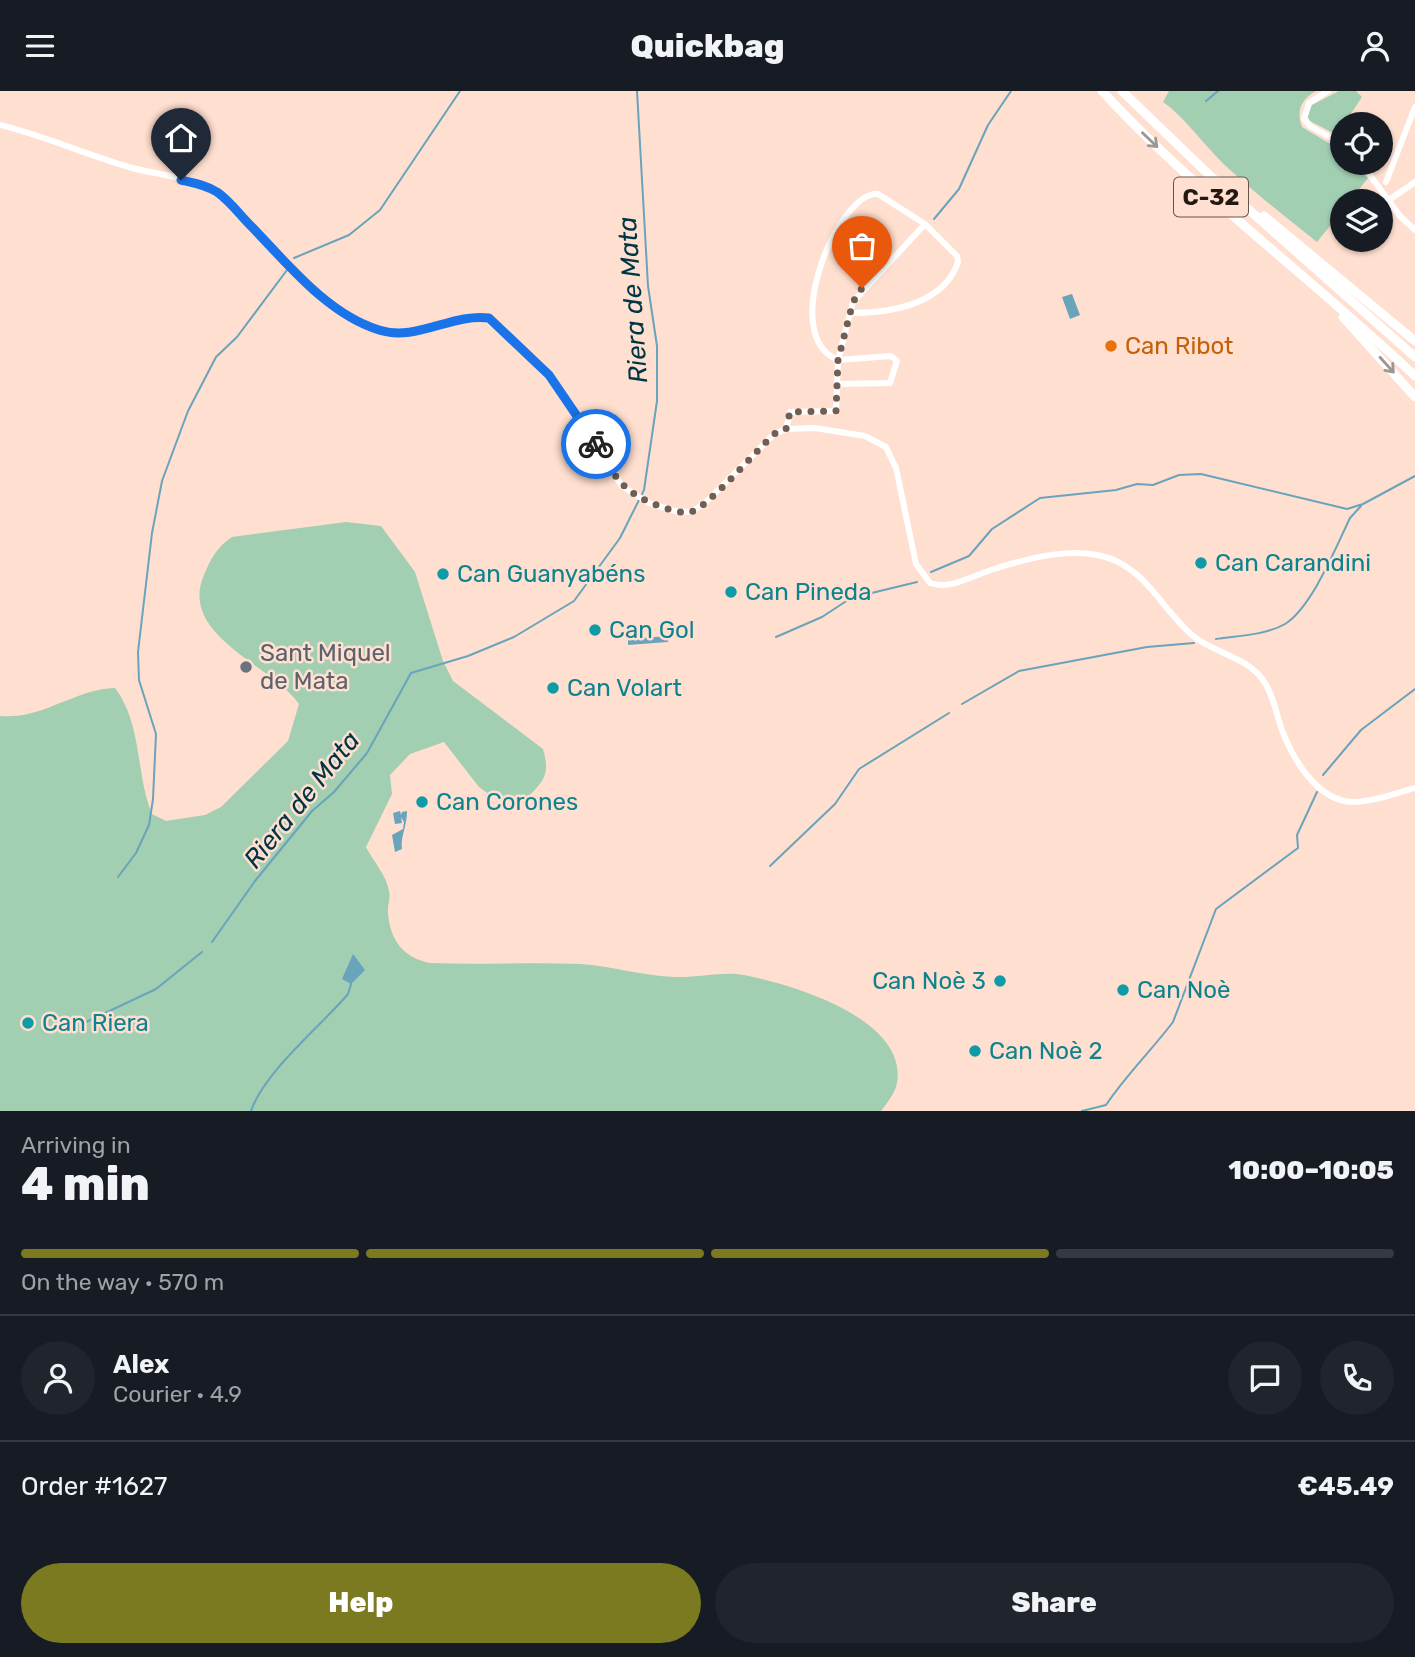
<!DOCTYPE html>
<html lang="en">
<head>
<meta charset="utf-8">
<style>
  :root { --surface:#171b24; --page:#20242c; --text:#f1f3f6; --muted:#9ea1a6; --line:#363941; --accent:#7c7a21 }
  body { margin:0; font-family:Rubik,sans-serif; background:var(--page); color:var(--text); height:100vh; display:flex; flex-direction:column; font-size:26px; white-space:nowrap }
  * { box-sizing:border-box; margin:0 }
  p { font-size:23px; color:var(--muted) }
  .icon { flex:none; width:38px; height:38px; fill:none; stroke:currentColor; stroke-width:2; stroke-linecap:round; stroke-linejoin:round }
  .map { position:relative; height:1020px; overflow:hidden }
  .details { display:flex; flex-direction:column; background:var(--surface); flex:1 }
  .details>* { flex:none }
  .controls { position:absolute; left:1330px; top:21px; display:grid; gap:14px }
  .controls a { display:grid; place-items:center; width:63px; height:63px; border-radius:50%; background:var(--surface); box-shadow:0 2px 5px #0004; font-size:35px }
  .pin { position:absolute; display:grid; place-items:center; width:60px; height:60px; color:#fff; margin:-72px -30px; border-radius:50% 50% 50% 0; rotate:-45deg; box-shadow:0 0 7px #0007 }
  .pin .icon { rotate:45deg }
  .courier { position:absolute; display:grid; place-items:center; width:70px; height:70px; margin:-35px; border:5px solid #1a73e8; border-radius:50%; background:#fff; color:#222; box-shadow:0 2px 9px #0007 }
  .summary em { font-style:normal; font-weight:800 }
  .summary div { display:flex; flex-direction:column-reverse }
  .summary { display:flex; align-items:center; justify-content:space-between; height:119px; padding:0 21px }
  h1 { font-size:46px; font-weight:800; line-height:52px }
  .bar { display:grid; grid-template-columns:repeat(4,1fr); gap:10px 7px; align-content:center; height:84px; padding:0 21px }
  .bar i { height:9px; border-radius:5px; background:var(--line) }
  .bar .selected { background:var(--accent) }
  .bar p { grid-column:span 4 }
  .line { display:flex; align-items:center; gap:18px; padding:0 21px; border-top:2px solid var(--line) }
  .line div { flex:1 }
  .round { display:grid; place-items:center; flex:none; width:74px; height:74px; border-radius:37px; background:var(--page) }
  .action { display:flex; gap:14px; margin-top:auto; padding:14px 21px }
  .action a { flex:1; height:80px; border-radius:42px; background:var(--accent); color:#fff; font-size:28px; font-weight:800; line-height:80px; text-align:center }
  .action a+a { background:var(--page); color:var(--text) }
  header { display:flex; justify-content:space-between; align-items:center; height:91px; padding:0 21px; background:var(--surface); font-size:32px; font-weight:800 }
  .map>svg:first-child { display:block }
  .green { fill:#a2ceb1 }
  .water { fill:#69a3bc }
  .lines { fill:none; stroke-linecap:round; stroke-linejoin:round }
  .stream { stroke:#69a3bc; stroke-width:2 }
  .minor { stroke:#fff; stroke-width:6 }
  .highway { stroke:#fff; stroke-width:9 }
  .oneway { stroke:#9c9794 }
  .done { stroke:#705e54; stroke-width:7; stroke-dasharray:0 12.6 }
  .route { stroke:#1a73e8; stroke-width:9 }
  .food-dot { fill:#e8710a; stroke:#ffdfcf; stroke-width:2.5 }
  .culture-dot { fill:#0f9aa8; stroke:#ffdfcf; stroke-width:2.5 }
  .worship-dot { fill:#6b7280; stroke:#ffdfcf; stroke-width:2.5 }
  .labels { text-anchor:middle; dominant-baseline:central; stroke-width:5; stroke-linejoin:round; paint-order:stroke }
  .shield { fill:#ffdfcf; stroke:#65544b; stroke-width:2 }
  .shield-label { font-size:23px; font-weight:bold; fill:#231812 }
  .food-label { font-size:24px; fill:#c56008; stroke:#ffdfcf; text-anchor:start }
  .culture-label { font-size:24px; fill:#0d838f; stroke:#ffdfcf; text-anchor:start }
  .worship-label { font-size:24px; fill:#5b616d; stroke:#ffdfcf; text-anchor:start }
  .water-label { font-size:26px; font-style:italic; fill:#003546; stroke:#ffdfcf }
</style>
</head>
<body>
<header><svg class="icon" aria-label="menu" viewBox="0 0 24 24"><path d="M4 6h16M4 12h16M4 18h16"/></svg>Quickbag<svg class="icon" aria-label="person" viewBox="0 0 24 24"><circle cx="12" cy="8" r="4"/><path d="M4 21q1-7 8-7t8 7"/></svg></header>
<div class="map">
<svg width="1415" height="1020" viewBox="0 0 1415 1020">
  <rect width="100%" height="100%" fill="#ffdfcf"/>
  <path class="green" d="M1169 0H1316C1301 8 1296 20 1302 36L1342 60V72H1354L1368 87 1350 110H1342V120L1317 151C1287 127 1256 103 1228 77 1208 59 1183 24 1163 11Z
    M1339 0H1356L1362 6 1337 44 1310 30 1307 24 1312 14Z
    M346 431 381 435 415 481 443 570 453 590 543 658C550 682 545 689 528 706L491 705 479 696 444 651 410 663 390 684 392 703 366 756C373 770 387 785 389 800 391 807 387 815 388 822 390 850 404 867 430 872 480 874 530 871 580 873 612 875 643 885 675 886 697 887 723 880 744 884 790 893 908 927 897 992 895 1002 887 1012 881 1020H0V625C43 629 74 598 115 597 143 635 135 681 152 723L166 730 205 724 221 716 288 650 299 613C270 573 178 544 204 484 211 467 217 456 232 446Z"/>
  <path class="water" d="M1072 203 1080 224 1070 228 1062 206Z
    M669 545 668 551 628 554V548Z
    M400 720 401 724 402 721 407 720C407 736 400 746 402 758L395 761 392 744 403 738 404 731 401 726 402 732 395 733 393 722Z
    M353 863 365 879 351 893 342 888Z"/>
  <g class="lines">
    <path class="stream" d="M1206 10 1218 0
      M934 128 959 98 988 34 1011 0
      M294 167 349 144 380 119 460 0
      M931 481 969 465 992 438 1040 407 1116 399 1137 393 1153 394 1179 384 1201 383 1347 418 1363 413 1415 385
      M776 546 822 526 851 507 917 491
      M1216 548C1237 545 1266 544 1285 533 1312 516 1336 456 1350 427L1361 415
      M962 613 1019 580 1147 556 1194 552
      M1323 684 1361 639 1415 598
      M770 775 835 713 859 678 949 622
      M118 786 136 762 149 734 153 708 156 643 139 589 138 561 152 442 162 390 188 320 216 266 237 246 287 179
      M212 851 255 790 312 720 334 701 367 662 411 582 468 565 514 546 574 510 620 447 644 399 657 310V255L648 195 637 0
      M84 932 156 898 202 861
      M251 1020C264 981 321 935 348 903L351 893
      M1082 1020 1106 1014C1126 984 1151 960 1173 931L1216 818 1298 757 1297 744 1317 701"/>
    <path class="minor" d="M1328 0 1309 12 1304 28 1310 35 1342 53
      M0 34C45 45 87 64 132 77 158 84 196 86 218 102 230 110 239 122 249 132 285 170 327 224 379 239 417 250 452 222 489 227L549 284 622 395 649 412 675 420 691 421 705 412 774 343 786 338 815 337 865 345 886 356 896 377 916 473 930 492C950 499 972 485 991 479 1028 467 1079 453 1116 470 1150 486 1164 520 1192 544 1213 562 1246 565 1263 589 1273 603 1276 622 1282 639 1293 668 1317 710 1353 711 1373 711 1395 702 1415 697
      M1361 72 1400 125 1415 139
      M1386 91 1415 16
      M1389 109 1415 91
      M838 269C777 245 839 99 878 103L925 133 957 165 958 171C944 214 889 222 851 222
      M837 293 890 292 897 270 891 265 838 269
      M786 338 790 321 836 320 838 269 853 211 925 133"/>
    <path class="highway" d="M1102 0C1198 104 1313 188 1415 285
      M1122 0 1204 79 1415 266
      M1264 125 1415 250
      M1343 226 1415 306"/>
  </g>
  <defs><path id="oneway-shaft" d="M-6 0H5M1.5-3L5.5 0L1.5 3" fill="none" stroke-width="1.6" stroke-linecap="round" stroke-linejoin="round" transform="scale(1.75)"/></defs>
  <g class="oneway">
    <use href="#oneway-shaft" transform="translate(1150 49) rotate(44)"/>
    <use href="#oneway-shaft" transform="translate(1387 274) rotate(48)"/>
  </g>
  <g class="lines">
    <path class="done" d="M596 353C616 389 625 404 665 417 672 419 683 423 691 421 709 415 757 359 774 343L786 338 790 321 836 320 838 269 853 211 862 197"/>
    <path class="route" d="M181 89C194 92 206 94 217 101 230 110 240 124 251 135 287 172 327 223 379 239 416 251 452 222 489 227L549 284 596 353"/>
  </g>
  <circle class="food-dot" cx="1111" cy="255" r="7"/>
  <g class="culture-dot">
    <circle cx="1201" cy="472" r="7"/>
    <circle cx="443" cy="483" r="7"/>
    <circle cx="731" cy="501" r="7"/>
    <circle cx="595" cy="539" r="7"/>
    <circle cx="553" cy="597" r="7"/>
    <circle cx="422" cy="711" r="7"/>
    <circle cx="1000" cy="890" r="7"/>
    <circle cx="1123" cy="899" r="7"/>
    <circle cx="28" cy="932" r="7"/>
    <circle cx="975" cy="960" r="7"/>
  </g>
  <circle class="worship-dot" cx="246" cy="576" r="7"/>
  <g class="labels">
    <rect class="shield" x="1174" y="86.5" width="74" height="39" rx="5"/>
    <g class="shield-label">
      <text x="1211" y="106">C-32</text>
    </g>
    <g class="food-label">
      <text x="1125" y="255">Can Ribot</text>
    </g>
    <g class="culture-label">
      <text x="1215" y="472">Can Carandini</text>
      <text x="457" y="483">Can Guanyabéns</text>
      <text x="745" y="501">Can Pineda</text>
      <text x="609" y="539">Can Gol</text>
      <text x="567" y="597">Can Volart</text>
      <text x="436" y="711">Can Corones</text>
      <text x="986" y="890" text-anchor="end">Can Noè 3</text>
      <text x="1137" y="899">Can Noè</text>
      <text x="42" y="932">Can Riera</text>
      <text x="989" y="960">Can Noè 2</text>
    </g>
    <g class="worship-label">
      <text x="260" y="562">Sant Miquel<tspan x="260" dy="28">de Mata</tspan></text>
    </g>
    <g class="water-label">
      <text transform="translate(633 209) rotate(-94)">Riera de Mata</text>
      <text transform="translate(302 709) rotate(-51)">Riera de Mata</text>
    </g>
  </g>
</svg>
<div class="controls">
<a><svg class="icon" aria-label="locate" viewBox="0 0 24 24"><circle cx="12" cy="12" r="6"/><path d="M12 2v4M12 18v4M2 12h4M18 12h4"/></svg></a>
<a><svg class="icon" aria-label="layers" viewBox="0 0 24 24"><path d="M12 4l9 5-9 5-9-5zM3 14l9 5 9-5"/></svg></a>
</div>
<div class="pin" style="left:862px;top:197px;background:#ea580c"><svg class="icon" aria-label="bag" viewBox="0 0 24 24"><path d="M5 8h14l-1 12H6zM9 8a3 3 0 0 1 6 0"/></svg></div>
<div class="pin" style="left:181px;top:89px;background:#1f2937"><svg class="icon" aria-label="home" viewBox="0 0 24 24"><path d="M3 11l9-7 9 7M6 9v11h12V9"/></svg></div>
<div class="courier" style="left:596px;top:353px"><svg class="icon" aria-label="bike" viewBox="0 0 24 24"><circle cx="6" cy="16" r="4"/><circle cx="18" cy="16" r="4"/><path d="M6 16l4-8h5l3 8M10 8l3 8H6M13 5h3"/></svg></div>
</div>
<section class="details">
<div class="summary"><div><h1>4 min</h1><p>Arriving in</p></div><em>10:00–10:05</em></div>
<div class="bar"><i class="selected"></i><i class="selected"></i><i class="selected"></i><i></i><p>On the way · 570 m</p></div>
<div class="line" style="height:126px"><a class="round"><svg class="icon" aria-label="person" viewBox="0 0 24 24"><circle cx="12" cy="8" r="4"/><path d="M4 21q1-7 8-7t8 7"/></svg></a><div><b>Alex</b><p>Courier · 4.9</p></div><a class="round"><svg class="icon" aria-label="chat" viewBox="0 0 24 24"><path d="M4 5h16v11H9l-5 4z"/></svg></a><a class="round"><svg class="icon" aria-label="phone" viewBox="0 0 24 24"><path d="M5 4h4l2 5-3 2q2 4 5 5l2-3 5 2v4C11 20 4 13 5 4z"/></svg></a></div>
<div class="line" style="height:91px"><div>Order #1627</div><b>€45.49</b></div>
<div class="action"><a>Help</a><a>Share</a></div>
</section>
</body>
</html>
